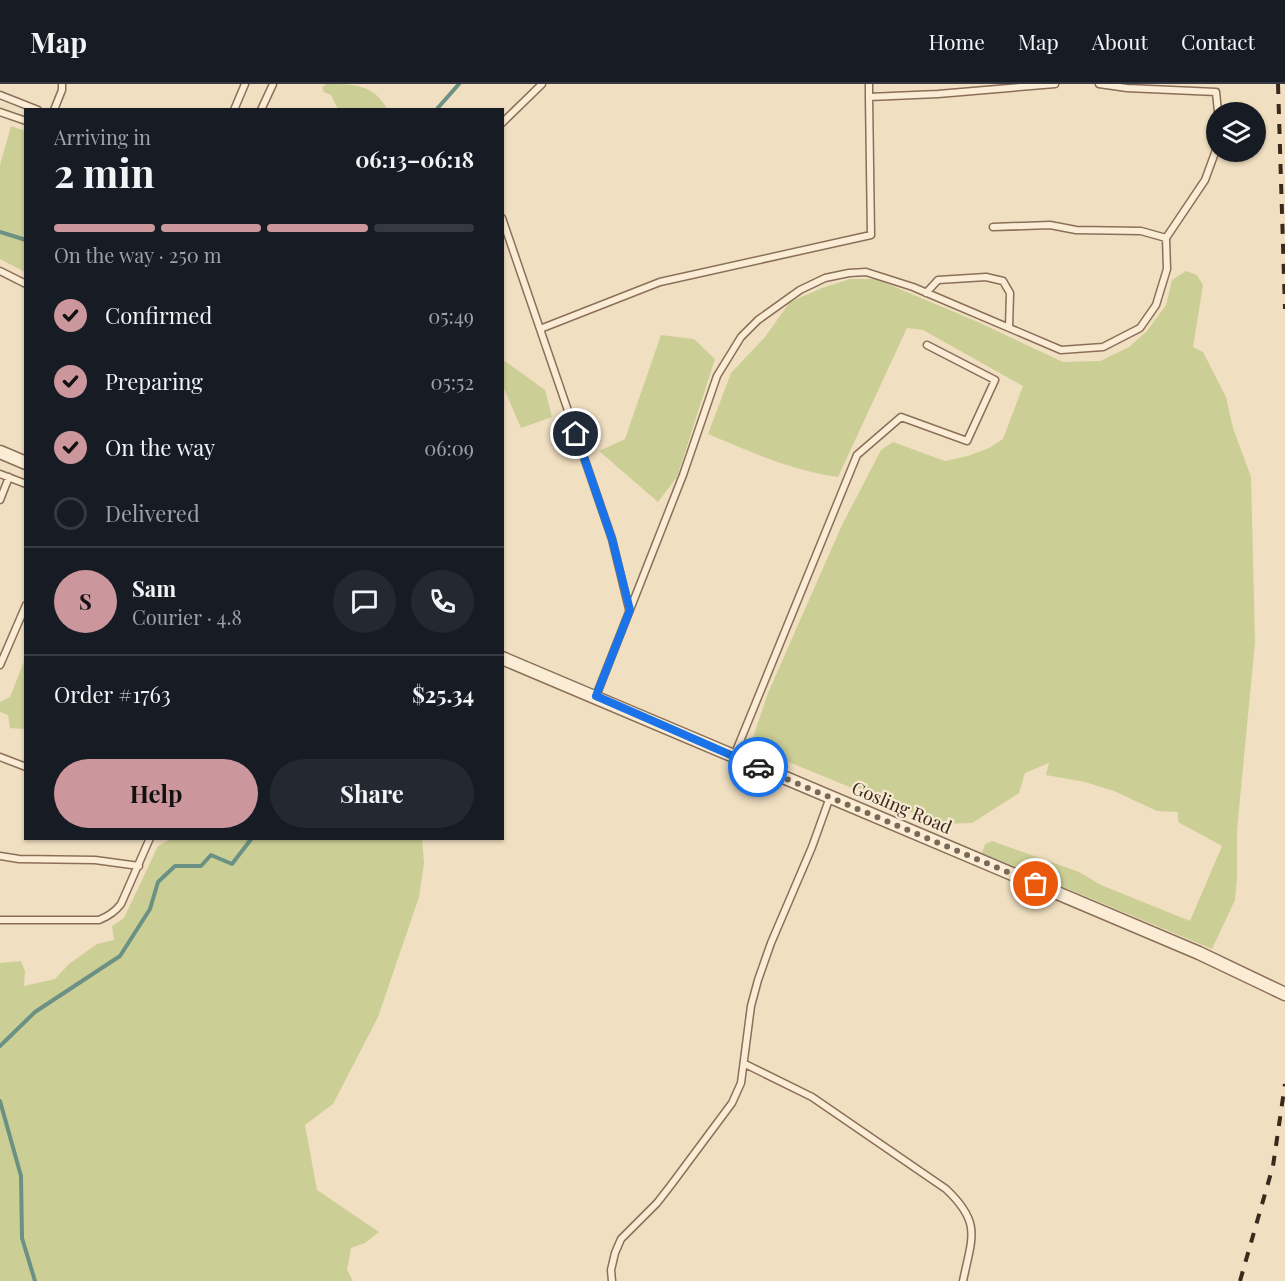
<!DOCTYPE html>
<html lang="en">
<head>
<meta charset="utf-8">
<style>
  :root { --surface:#171b24; --page:#242831; --text:#f1f3f6; --muted:#9ea1a6; --line:#363941; --accent:#cb969c }
  body { margin:0; font-family:"Playfair Display",serif; background:var(--page); color:var(--text); height:100vh; display:flex; flex-direction:column; font-size:22px; white-space:nowrap }
  * { box-sizing:border-box; margin:0 }
  p { font-size:20px; color:var(--muted) }
  .icon { flex:none; width:33px; height:33px; fill:none; stroke:currentColor; stroke-width:2; stroke-linecap:round; stroke-linejoin:round }
  .map { position:relative; flex:1; overflow:hidden }
  .panel { position:absolute; left:24px; top:24px; width:480px; height:732px; display:flex; flex-direction:column; background:var(--surface); border-radius:0px; box-shadow:0 2px 4px #0004 }
  .panel>* { flex:none }
  .controls { position:absolute; left:1206px; top:18px; display:grid; gap:12px }
  .controls a { display:grid; place-items:center; width:60px; height:60px; border-radius:50%; background:var(--surface); box-shadow:0 2px 4px #0004; font-size:30px }
  .pin { position:absolute; display:grid; place-items:center; width:51px; height:51px; color:#fff; margin:-26px; border:3px solid #fff; border-radius:50%; box-shadow:0 2px 6px #0007 }
  .courier { position:absolute; display:grid; place-items:center; width:60px; height:60px; margin:-30px; border:4px solid #1a73e8; border-radius:50%; background:#fff; color:#222; box-shadow:0 2px 8px #0007 }
  .head em { font-style:normal; font-weight:700 }
  .head div { display:flex; flex-direction:column-reverse }
  .head { display:flex; align-items:center; justify-content:space-between; height:102px; padding:0 30px }
  h1 { font-size:39px; font-weight:700; line-height:45px }
  .bar { display:grid; grid-template-columns:repeat(4,1fr); gap:9px 6px; align-content:center; height:72px; padding:0 30px }
  .bar i { height:8px; border-radius:4px; background:var(--line) }
  .bar .selected { background:var(--accent) }
  .bar p { grid-column:span 4 }
  .line { display:flex; align-items:center; gap:15px; padding:0 30px; border-top:2px solid var(--line) }
  .line div { flex:1 }
  .round { display:grid; place-items:center; flex:none; width:63px; height:63px; border-radius:32px; background:var(--page) }
  ol { padding:0 30px; list-style:none }
  li { display:flex; align-items:center; gap:18px; height:66px }
  li p { margin-inline-start:auto }
  li .icon { padding:6px; border-radius:50%; background:var(--accent); color:#111; stroke-width:4 }
  li:last-child { color:var(--muted) }
  li i { width:33px; height:33px; border:3px solid var(--line); border-radius:50% }
  .action { display:flex; gap:12px; margin-top:auto; padding:12px 30px }
  .action a { flex:1; height:69px; border-radius:36px; background:var(--accent); color:#111; font-size:24px; font-weight:700; line-height:69px; text-align:center }
  .action a+a { background:var(--page); color:var(--text) }
  header { display:flex; align-items:center; gap:36px; box-sizing:border-box; height:84px; padding:0 30px; background:var(--surface); border-bottom:2px solid var(--line) }
  header strong { font-size:28px }
  nav { display:flex; gap:33px; margin-inline-start:auto; font-size:21px }
  .map>svg:first-child { display:block }
  .green { fill:#cccf95 }
  .lines { fill:none; stroke-linecap:round; stroke-linejoin:round }
  .stream { stroke:#6b9185; stroke-width:4 }
  .lane-casing { stroke:#8b6f58; stroke-width:9 }
  .street-casing { stroke:#8b6f58; stroke-width:15 }
  .lane { stroke:#faecd5; stroke-width:6 }
  .street { stroke:#faecd5; stroke-width:12 }
  .rail { stroke:#3a291d; stroke-width:4; stroke-dasharray:10 10; stroke-linecap:butt }
  .done { stroke:#7a6956; stroke-width:6; stroke-dasharray:0 10.8 }
  .route { stroke:#1a73e8; stroke-width:8 }
  .labels { text-anchor:middle; dominant-baseline:central; stroke-width:4.5; stroke-linejoin:round; paint-order:stroke }
  .street-label { font-size:18px; fill:#3a291d; stroke:#f7e9d1 }
</style>
</head>
<body>
<header>
<strong>Map</strong>
<nav><a>Home</a><a>Map</a><a>About</a><a>Contact</a></nav>
</header>
<div class="map">
<svg width="1285" height="1197" viewBox="0 0 1285 1197">
  <rect width="100%" height="100%" fill="#f0dfc1"/>
  <path class="green" d="M326 0C353 0 374 0 387 25H338L331 11 324 8 322 4Z
    M11 42 25 47V188L0 175V81Z
    M1186 187 1197 191 1203 201 1193 263 1203 268 1226 313 1233 344 1251 393 1255 558 1237 746V794L1235 816 1212 865 982 769 985 760 992 757 1079 788 1101 801 1190 837 1222 762 1178 738V728L1157 727 1114 707 1085 698 1046 691 1049 679 1025 689 1019 709 972 739 939 740 750 662 768 609 842 441 881 366 893 358 945 377 968 372 989 364 1003 355 1023 302 923 246 907 244 838 393C792 387 751 368 708 350L731 289 765 253 790 218 822 204 850 195H876L978 238 1063 278 1100 277 1129 263 1147 247 1166 221 1172 196Z
    M661 251 694 255 715 275 677 393 658 418 599 367 625 355Z
    M502 275 545 306 552 333 521 344 503 302Z
    M25 575V645L10 644 8 631 0 628V618L10 613Z
    M171 755H422L424 779 419 813 378 933 333 1020 305 1041 317 1106 379 1148 365 1159 351 1164 347 1186 353 1197H0V879L21 877 25 887 24 902 55 895 69 880 97 860 114 856 112 842 124 834 158 762Z"/>
  <g class="lines">
    <path class="stream" d="M436 26 459 0
      M0 148 26 156
      M0 962 35 928 120 872 150 825 158 798 175 782H201L211 771 232 780 252 754
      M0 1017 21 1092 22 1154 35 1197"/>
    <defs>
      <path id="lane" d="M869 0V13
        M1099 0 1127 4 1216 8 1218 28
        M0 11 38 26
        M54 26 62 6V0
        M234 26 245 0
        M261 26 273 0
        M0 28 26 37
        M502 39 542 0
        M502 134 540 245
        M993 143 1050 141 1076 146 1141 147 1166 154
        M0 187 26 200
        M926 209 938 196 986 193 1003 197 1010 209 1009 244
        M0 390 26 400
        M0 416 9 393
        M629 525 612 455 540 245 660 198 871 151 869 13 938 10 1055 0
        M0 581 26 521
        M596 612 683 391 717 292 741 253 758 236 800 206 825 194 849 189 866 188 913 203 1061 266 1103 263 1140 244 1156 221 1167 185 1166 154 1205 96 1216 66
        M734 672 857 371 901 333 967 357 995 296 927 261
        M0 673 26 683
        M0 772 19 775 95 776 139 782
        M0 836H99C109 832 115 828 121 820L150 754
        M745 980 812 1013 946 1105C982 1139 972 1153 963 1197
        M612 1197 611 1186 615 1169 621 1155 657 1119 671 1101 732 1019 741 999 751 922 758 896 771 859 812 763 830 713"/>
      <path id="street" d="M0 368 26 379
        M502 574 1199 869 1285 910"/>
    </defs>
    <use href="#lane" class="lane-casing"/>
    <use href="#street" class="street-casing"/>
    <use href="#lane" class="lane"/>
    <use href="#street" class="street"/>
    <path class="rail" d="M1278 0 1285 225
      M1240 1197 1273 1082 1285 1000"/>
  </g>
  <g class="lines">
    <path class="done" d="M758 683 1036 800"/>
    <path class="route" d="M576 350 612 455 630 526 596 612 758 683"/>
  </g>
  <g class="labels">
    <g class="street-label">
      <text transform="translate(902 723) rotate(23)">Gosling Road</text>
    </g>
  </g>
</svg>
<div class="controls">
<a><svg class="icon" aria-label="layers" viewBox="0 0 24 24"><path d="M12 4l9 5-9 5-9-5zM3 14l9 5 9-5"/></svg></a>
</div>
<div class="pin" style="left:1036px;top:800px;background:#ea580c"><svg class="icon" aria-label="bag" viewBox="0 0 24 24"><path d="M5 8h14l-1 12H6zM9 8a3 3 0 0 1 6 0"/></svg></div>
<div class="pin" style="left:576px;top:350px;background:#1f2937"><svg class="icon" aria-label="home" viewBox="0 0 24 24"><path d="M3 11l9-7 9 7M6 9v11h12V9"/></svg></div>
<div class="courier" style="left:758px;top:683px"><svg class="icon" aria-label="car" viewBox="0 0 24 24"><path d="M5 17H2v-5l4-1 3-4h7l3 4 3 1v5h-3M9 17h6M6 11h13"/><circle cx="7" cy="17" r="2"/><circle cx="17" cy="17" r="2"/></svg></div>
<section class="panel">
<div class="head"><div><h1>2 min</h1><p>Arriving in</p></div><em>06:13–06:18</em></div>
<div class="bar"><i class="selected"></i><i class="selected"></i><i class="selected"></i><i></i><p>On the way · 250 m</p></div>
<ol>
<li><svg class="icon" aria-label="check" viewBox="0 0 24 24"><path d="M5 12l5 5 9-10"/></svg>Confirmed<p>05:49</p></li>
<li><svg class="icon" aria-label="check" viewBox="0 0 24 24"><path d="M5 12l5 5 9-10"/></svg>Preparing<p>05:52</p></li>
<li><svg class="icon" aria-label="check" viewBox="0 0 24 24"><path d="M5 12l5 5 9-10"/></svg>On the way<p>06:09</p></li>
<li><i></i>Delivered</li>
</ol>
<div class="line" style="height:108px"><b class="round" style="background:var(--accent);color:#111">S</b><div><b>Sam</b><p>Courier · 4.8</p></div><a class="round"><svg class="icon" aria-label="chat" viewBox="0 0 24 24"><path d="M4 5h16v11H9l-5 4z"/></svg></a><a class="round"><svg class="icon" aria-label="phone" viewBox="0 0 24 24"><path d="M5 4h4l2 5-3 2q2 4 5 5l2-3 5 2v4C11 20 4 13 5 4z"/></svg></a></div>
<div class="line" style="height:78px"><div>Order #1763</div><b>$25.34</b></div>
<div class="action"><a>Help</a><a>Share</a></div>
</section>
</div>
</body>
</html>
